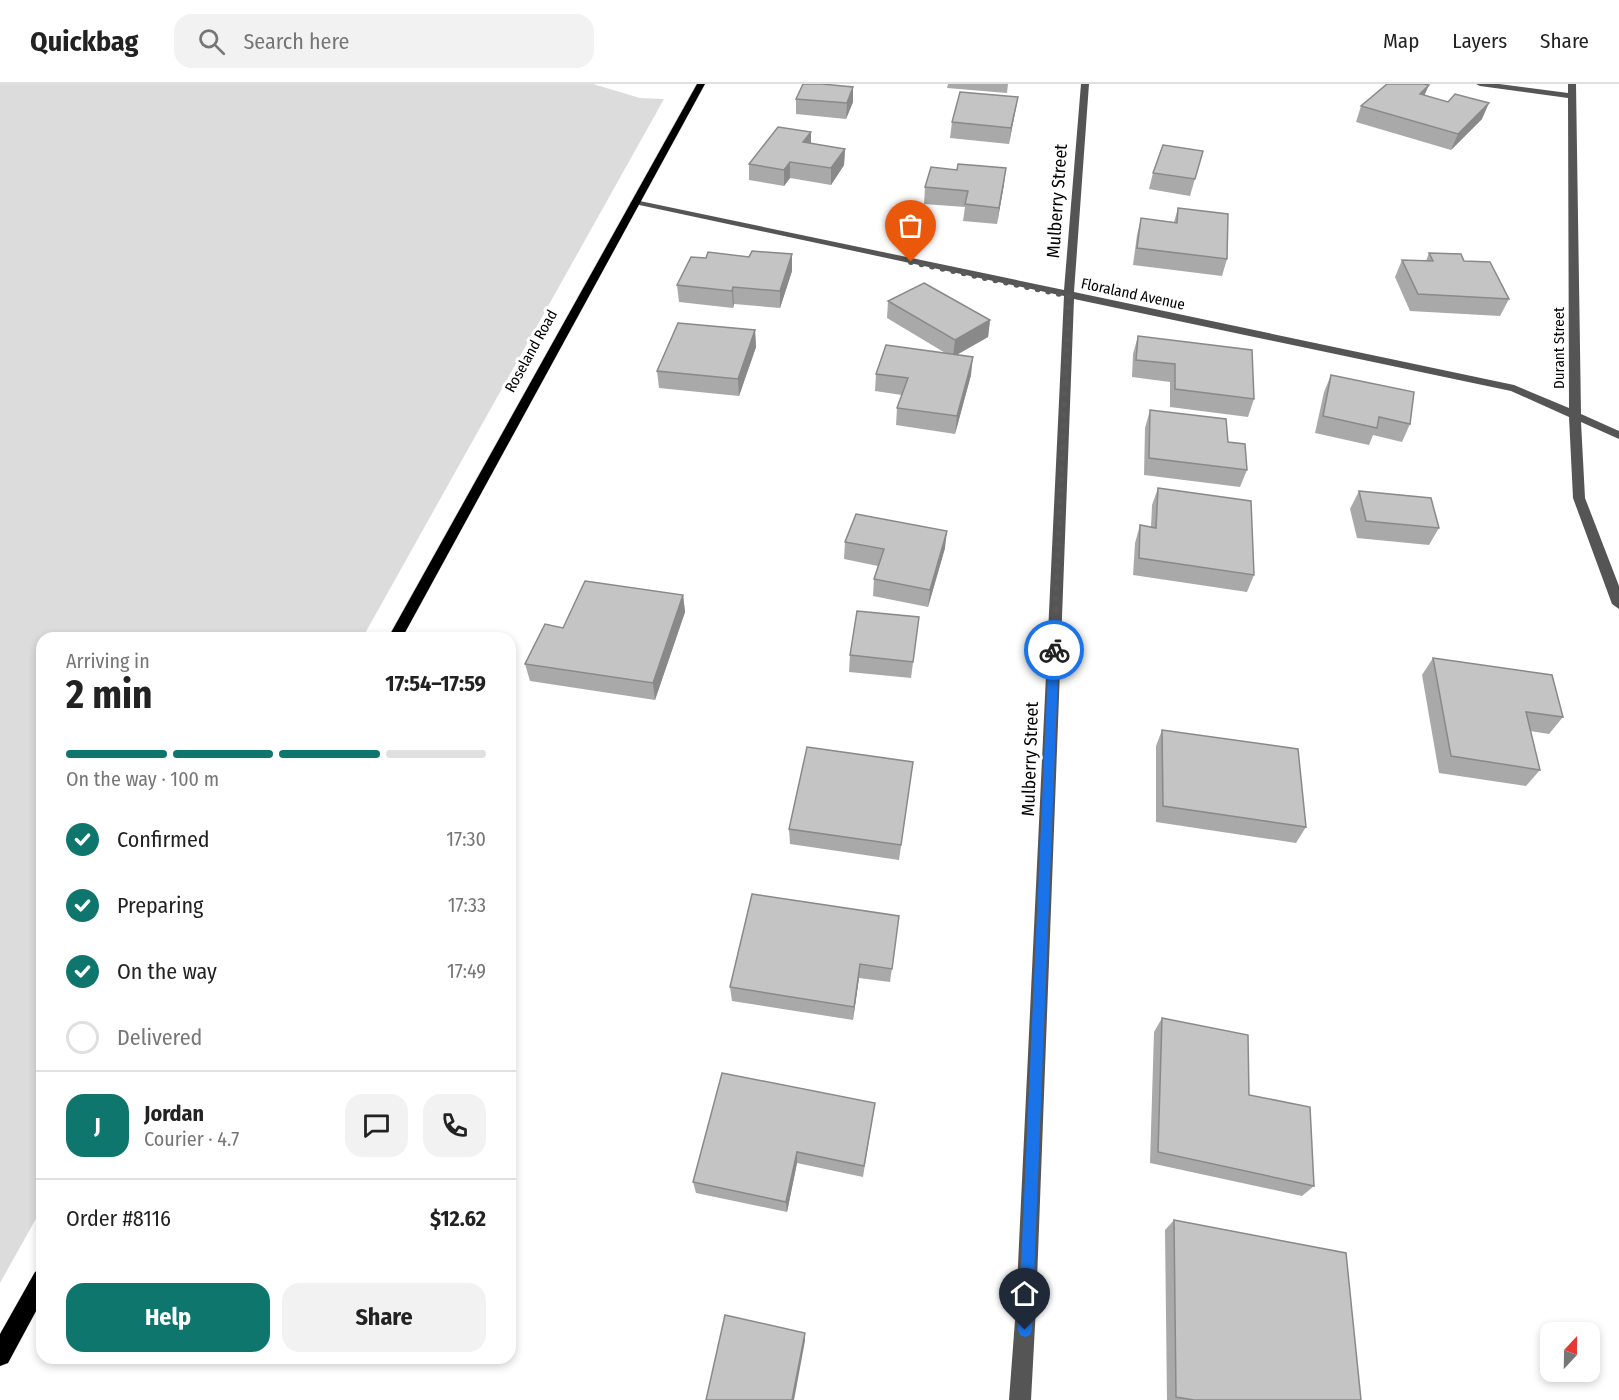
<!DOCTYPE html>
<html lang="en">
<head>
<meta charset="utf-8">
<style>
  :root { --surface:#fff; --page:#f2f2f2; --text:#222; --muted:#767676; --line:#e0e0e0; --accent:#0f766e }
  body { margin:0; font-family:"Fira Sans Condensed",sans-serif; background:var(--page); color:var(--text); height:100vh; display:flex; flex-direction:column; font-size:22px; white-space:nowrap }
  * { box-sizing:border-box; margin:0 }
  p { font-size:20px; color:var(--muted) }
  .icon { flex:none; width:33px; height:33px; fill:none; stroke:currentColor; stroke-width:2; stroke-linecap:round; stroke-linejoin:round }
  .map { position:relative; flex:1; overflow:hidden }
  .sheet { position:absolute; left:36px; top:548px; width:480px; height:732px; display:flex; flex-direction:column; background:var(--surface); border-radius:18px; box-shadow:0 3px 9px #0003 }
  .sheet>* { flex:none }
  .needle { width:39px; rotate:22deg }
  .buttons { position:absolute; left:1540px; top:1238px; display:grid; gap:12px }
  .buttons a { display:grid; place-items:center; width:60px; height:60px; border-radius:12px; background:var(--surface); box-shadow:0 3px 9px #0003; font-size:30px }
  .pin { position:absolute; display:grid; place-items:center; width:51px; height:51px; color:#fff; margin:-62px -26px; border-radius:50% 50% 50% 0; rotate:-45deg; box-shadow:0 0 6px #0007 }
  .pin .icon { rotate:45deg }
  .courier { position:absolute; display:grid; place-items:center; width:60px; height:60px; margin:-30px; border:4px solid #1a73e8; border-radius:50%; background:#fff; color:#222; box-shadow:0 2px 8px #0007 }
  .summary em { font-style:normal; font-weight:700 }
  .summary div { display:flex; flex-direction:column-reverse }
  .summary { display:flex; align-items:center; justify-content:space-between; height:102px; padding:0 30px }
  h1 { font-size:39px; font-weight:700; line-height:45px }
  .bar { display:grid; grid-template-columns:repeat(4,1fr); gap:9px 6px; align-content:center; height:72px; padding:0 30px }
  .bar i { height:8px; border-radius:4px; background:var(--line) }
  .bar .on { background:var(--accent) }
  .bar p { grid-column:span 4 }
  .line { display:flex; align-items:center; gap:15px; padding:0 30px; border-top:2px solid var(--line) }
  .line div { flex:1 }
  .round { display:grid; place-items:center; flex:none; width:63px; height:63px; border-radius:18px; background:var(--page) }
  ol { padding:0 30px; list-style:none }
  li { display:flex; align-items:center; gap:18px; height:66px }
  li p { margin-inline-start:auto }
  li .icon { padding:6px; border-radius:50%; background:var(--accent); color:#fff; stroke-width:4 }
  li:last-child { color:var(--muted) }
  li i { width:33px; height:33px; border:3px solid var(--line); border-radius:50% }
  .button { display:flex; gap:12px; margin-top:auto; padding:12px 30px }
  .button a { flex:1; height:69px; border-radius:18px; background:var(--accent); color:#fff; font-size:24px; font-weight:700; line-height:69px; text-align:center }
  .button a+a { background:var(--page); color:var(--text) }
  header { display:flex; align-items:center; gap:36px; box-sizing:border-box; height:84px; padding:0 30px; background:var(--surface); border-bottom:2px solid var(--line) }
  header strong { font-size:28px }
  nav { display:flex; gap:33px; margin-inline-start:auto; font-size:21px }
  .search { width:420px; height:54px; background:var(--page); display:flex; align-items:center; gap:15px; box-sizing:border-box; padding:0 21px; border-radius:18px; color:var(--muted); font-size:22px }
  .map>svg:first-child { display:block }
  .green { fill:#dcdcdc }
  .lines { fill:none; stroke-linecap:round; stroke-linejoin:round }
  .major-casing { stroke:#dbdbdb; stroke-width:1 }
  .minor { fill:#555; fill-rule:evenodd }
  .major { fill:#000; fill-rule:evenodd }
  .wall { fill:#a9a9a9 }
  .shaded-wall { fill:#898989 }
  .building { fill:#c4c4c4; stroke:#898989; stroke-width:1.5 }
  .route { fill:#1a73e8 }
  .done { stroke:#595959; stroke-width:6; stroke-dasharray:0 10.8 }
  .labels { text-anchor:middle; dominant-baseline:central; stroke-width:6; stroke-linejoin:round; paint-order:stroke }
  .far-street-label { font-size:15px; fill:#000; stroke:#fff }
  .street-label { font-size:18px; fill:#000; stroke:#fff }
</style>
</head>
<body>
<header>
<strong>Quickbag</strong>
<div class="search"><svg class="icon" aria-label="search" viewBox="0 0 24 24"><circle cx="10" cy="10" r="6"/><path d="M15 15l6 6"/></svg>Search here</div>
<nav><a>Map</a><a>Layers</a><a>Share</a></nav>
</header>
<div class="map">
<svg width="1619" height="1316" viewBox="0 0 1619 1316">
  <rect width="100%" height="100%" fill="#fff"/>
  <path class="green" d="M0 0H593L640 14 664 15 363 553 42 554V1124L0 1199Z"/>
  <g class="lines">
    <defs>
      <path id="major" d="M697 0H705L402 554H388Z
        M42 1185V1216L8 1279 0 1282V1250L35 1188Z"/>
    </defs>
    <use href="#major" class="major-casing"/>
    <path class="minor" d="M1081 0H1089L1074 208 1514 301 1569 324 1568 14 1480 2 1476 0H1499L1568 9V0H1576L1581 330 1619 347V355L1581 338 1585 414 1619 502V525L1612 520 1573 414 1569 333 1511 307 1074 215 1036 1223 1031 1316H1009L1016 1223 1064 212 630 119 635 116 1064 206Z"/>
    <use href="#major" class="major"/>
  </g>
  <path class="wall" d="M948 0H1008L1007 9 947 4Z
    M853 3V18L846 35 796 30V15Z
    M1425 11 1482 35 1451 66 1356 38 1361 22Z
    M1018 13 1009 60 950 54 952 38Z
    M811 59 845 65 844 81 831 101 790 94 784 102 749 96V80Z
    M1203 67 1190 112 1149 105 1153 89Z
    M957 86 1004 100 997 140 963 137 965 123 924 120 925 103Z
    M1178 124 1227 175 1222 192 1133 181 1137 151 1141 134 1174 138Z
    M1429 169 1464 177 1509 215 1500 232 1410 227 1395 193 1402 176 1426 177Z
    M792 187 780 224 734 220 733 224 679 218 677 201Z
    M888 217 990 236 988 253 956 271 971 291 955 350 896 341 897 324 902 311 875 307 876 290 947 270 887 234Z
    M755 246 756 263 739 312 659 304 657 287Z
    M1138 252 1254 315 1248 333 1170 323V298L1132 293 1133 270Z
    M1331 291 1410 340 1402 358 1373 351 1369 361 1315 349 1324 308Z
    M1150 326 1247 386 1240 403 1144 391 1145 344Z
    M1158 404 1254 491 1247 508 1133 491 1135 459 1140 441 1151 443 1152 421Z
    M1359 407 1439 444 1429 461 1357 454 1350 425Z
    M845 458 945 464 928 523 873 512 874 495 878 482 844 475Z
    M683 511 685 528 655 616 530 597 525 580 563 544Z
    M919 533 911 594 849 588 850 571Z
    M1433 574 1563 633 1549 650 1530 647 1540 686 1526 702 1439 689 1422 591Z
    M1162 646 1306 743 1296 759 1156 738V662Z
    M913 678 899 776 790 760 789 745Z
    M899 832 890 898 859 894 853 936 732 917 730 903Z
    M1162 934 1249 1011 1314 1102 1302 1112 1150 1079 1154 948Z
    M875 1019 863 1093 797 1079 787 1128 696 1109 693 1098Z
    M1174 1136 1361 1316H1167L1165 1146Z"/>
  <path class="shaded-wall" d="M1429 1 1422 17 1420 10Z
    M853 3V18L846 35 847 19Z
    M1018 13 1015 28 1009 60 1011 44Z
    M1489 19 1482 35 1451 66 1458 50Z
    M811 48V64L803 58Z
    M845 65 844 81 831 101V84Z
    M790 78V94L784 102V86Z
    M1006 84 1004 100 997 140 999 124Z
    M792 170V187L780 224V207Z
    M733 203 734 220 733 224 732 207Z
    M990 236 988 253 953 273 955 256Z
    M755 246 756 263 739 312 738 295Z
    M973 273 971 291 955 350 957 332Z
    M947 447 945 464 928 523 930 506Z
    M683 511 685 528 655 616 653 599Z
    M860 880 859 894 853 936 854 923Z
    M797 1068V1079L787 1128 786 1118Z
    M805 1249V1257L794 1316H792Z"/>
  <path class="building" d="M803 0H822L853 3 847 19 796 15Z
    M1387 0H1423L1429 1 1420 10 1448 18 1455 10 1489 19 1458 50 1361 22Z
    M960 8 1018 13 1011 44 952 38Z
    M778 43 811 48 803 58 845 65 831 84 790 78 784 86 749 80Z
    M1163 61 1203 67 1195 95 1153 89Z
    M958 80 1006 84 999 124 965 120 968 107 925 103 931 83 957 86Z
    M1178 124 1228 130 1227 175 1137 164 1141 134 1177 139Z
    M752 167 792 170 780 207 733 203 732 207 677 201 691 173 706 174 708 168 749 173Z
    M1429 169 1461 170 1464 177 1490 178 1509 215 1418 210 1402 176 1433 177Z
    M924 199 990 236 955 256 888 217Z
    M678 239 755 246 738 295 657 287Z
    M1138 252 1252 266 1254 315 1175 305V280L1136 276Z
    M886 261 973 273 957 332 897 324 908 294 876 290Z
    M1331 291 1414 308 1410 340 1379 333 1377 344 1323 332Z
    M1150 326 1226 335 1228 358 1245 360 1247 386 1149 374Z
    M1158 404 1251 417 1254 491 1139 474 1140 441 1156 444Z
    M1359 407 1431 414 1439 444 1366 437Z
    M856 430 947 447 930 506 874 495 884 465 845 458Z
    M585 497 683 511 653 599 525 580 545 540 563 544Z
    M857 527 919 533 913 578 850 571Z
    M1433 574 1552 591 1563 633 1526 628 1540 686 1451 672Z
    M1162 646 1298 665 1306 743 1163 722Z
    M807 663 913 678 901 761 789 745Z
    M752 810 899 832 892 885 860 880 854 923 730 903Z
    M1162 934 1248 951 1249 1011 1310 1023 1314 1102 1158 1068Z
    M722 989 875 1019 864 1082 797 1068 786 1118 693 1098Z
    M1174 1136 1346 1169 1361 1316H1194L1176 1313Z
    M725 1231 805 1249 792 1316H706Z"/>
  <path class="route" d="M1054 563 1059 566 1032 1246 1030 1251 1025 1253 1020 1251 1018 1246 1049 566Z"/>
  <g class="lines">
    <path class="done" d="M911 178 1069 212 1054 566"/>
  </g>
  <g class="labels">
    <g class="far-street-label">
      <text transform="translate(1133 210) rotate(12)">Floraland Avenue</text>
      <text transform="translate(1559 264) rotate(-90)">Durant Street</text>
      <text transform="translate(531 267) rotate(-61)">Roseland Road</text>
    </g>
    <g class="street-label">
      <text transform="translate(1057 117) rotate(-86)">Mulberry Street</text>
      <text transform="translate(1030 675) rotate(-88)">Mulberry Street</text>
    </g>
  </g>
</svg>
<div class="buttons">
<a><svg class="needle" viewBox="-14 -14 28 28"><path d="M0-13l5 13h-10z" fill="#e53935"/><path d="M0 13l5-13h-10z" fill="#767676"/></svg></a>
</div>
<div class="pin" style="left:911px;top:178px;background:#ea580c"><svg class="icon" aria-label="bag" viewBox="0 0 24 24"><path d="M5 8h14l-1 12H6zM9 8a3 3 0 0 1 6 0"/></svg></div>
<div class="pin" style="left:1025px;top:1246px;background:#1f2937"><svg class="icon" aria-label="home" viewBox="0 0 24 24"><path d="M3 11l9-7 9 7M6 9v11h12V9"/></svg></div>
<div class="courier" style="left:1054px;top:566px"><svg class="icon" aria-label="bike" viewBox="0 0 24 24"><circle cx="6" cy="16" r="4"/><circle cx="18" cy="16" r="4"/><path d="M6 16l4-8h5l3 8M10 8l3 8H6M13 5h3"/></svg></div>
<section class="sheet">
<div class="summary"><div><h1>2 min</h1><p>Arriving in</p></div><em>17:54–17:59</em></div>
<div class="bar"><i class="on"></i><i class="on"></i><i class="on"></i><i></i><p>On the way · 100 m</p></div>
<ol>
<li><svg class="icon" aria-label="check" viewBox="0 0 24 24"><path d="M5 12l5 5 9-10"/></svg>Confirmed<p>17:30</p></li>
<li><svg class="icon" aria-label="check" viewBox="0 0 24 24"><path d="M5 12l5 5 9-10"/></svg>Preparing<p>17:33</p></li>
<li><svg class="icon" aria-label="check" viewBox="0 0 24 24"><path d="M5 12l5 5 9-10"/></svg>On the way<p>17:49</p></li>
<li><i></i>Delivered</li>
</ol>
<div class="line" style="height:108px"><b class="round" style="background:var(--accent);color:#fff">J</b><div><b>Jordan</b><p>Courier · 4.7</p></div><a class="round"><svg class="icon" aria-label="chat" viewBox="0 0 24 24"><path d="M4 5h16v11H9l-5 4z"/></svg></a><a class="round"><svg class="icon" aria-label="phone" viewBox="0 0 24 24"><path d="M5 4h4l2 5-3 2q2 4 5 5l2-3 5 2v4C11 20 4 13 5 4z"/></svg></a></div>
<div class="line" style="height:78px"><div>Order #8116</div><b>$12.62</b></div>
<div class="button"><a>Help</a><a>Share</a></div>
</section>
</div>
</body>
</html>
